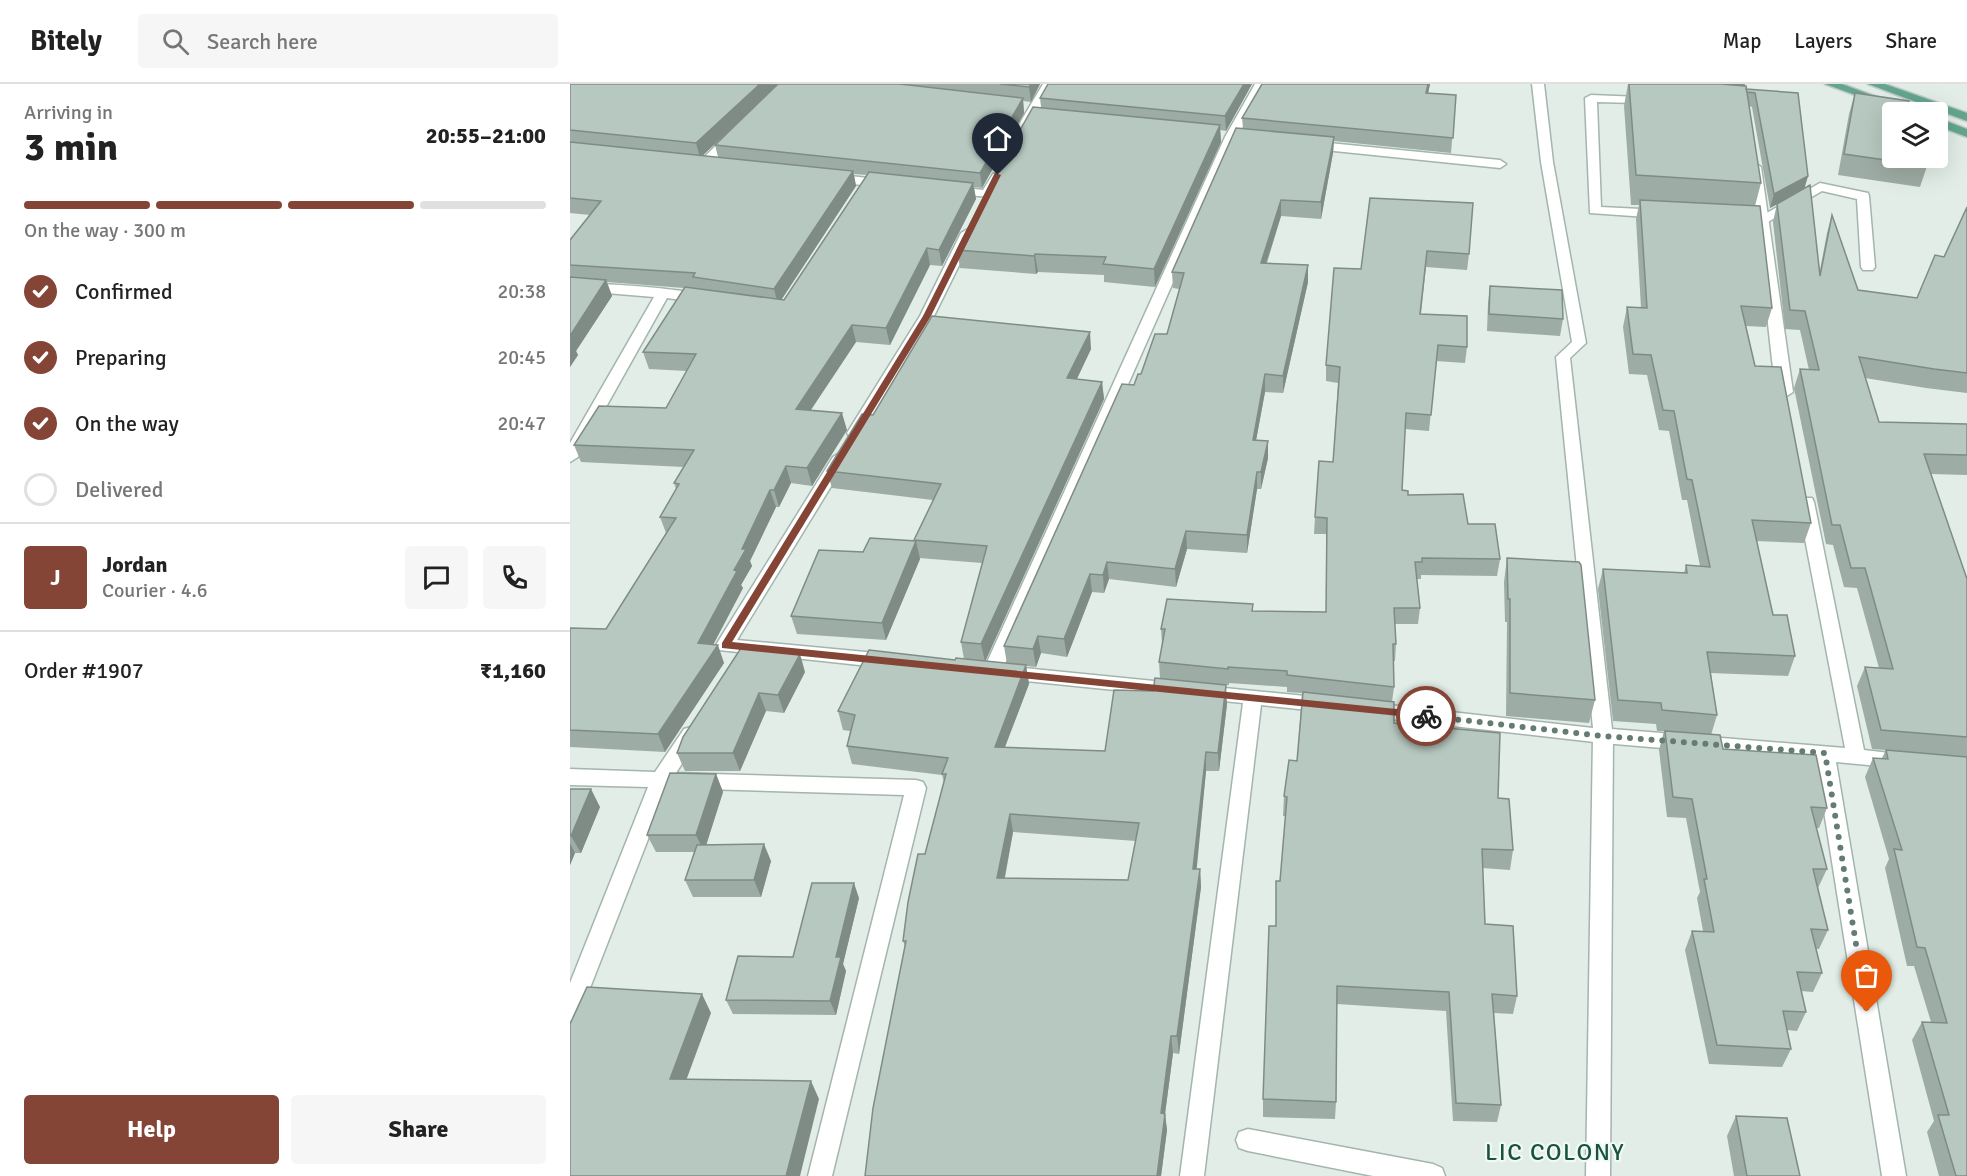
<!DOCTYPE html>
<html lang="en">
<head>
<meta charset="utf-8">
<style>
  :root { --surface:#fff; --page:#f6f6f6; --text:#222; --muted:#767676; --line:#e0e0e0; --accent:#844436 }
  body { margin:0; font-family:Signika,sans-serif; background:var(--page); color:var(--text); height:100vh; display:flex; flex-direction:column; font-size:22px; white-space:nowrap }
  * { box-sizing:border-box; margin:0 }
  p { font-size:20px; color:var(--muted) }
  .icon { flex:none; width:33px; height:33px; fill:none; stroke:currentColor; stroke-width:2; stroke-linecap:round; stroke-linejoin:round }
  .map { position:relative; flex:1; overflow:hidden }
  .sheet { display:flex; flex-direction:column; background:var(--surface); width:570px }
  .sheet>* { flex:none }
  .buttons { position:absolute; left:1312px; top:18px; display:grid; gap:12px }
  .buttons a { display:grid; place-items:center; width:66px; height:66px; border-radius:6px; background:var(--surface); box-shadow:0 6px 24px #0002; font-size:30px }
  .pin { position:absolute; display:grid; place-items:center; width:51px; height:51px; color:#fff; margin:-62px -26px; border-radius:50% 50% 50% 0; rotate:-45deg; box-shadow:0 0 6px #0007 }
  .pin .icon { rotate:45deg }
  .courier { position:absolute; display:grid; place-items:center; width:60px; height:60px; margin:-30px; border:4px solid #844436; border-radius:50%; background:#fff; color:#222; box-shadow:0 2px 8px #0007 }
  .head em { font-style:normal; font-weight:700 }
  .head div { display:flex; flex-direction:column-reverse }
  .head { display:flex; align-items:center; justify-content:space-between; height:102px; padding:0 24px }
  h1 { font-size:39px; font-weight:700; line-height:45px }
  .bar { display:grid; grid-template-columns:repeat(4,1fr); gap:9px 6px; align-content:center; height:72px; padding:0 24px }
  .bar i { height:8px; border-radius:4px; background:var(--line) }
  .bar .on { background:var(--accent) }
  .bar p { grid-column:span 4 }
  .line { display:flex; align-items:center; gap:15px; padding:0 24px; border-top:2px solid var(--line) }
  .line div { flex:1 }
  .round { display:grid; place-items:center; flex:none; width:63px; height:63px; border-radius:6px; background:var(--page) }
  ol { padding:0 24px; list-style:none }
  li { display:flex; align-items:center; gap:18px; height:66px }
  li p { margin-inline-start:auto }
  li .icon { padding:6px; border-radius:50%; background:var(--accent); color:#fff; stroke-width:4 }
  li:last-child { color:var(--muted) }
  li i { width:33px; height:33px; border:3px solid var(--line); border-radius:50% }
  .action { display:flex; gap:12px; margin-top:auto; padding:12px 24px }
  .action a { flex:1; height:69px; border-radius:6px; background:var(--accent); color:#fff; font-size:24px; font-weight:700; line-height:69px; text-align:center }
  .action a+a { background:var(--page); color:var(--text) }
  header { display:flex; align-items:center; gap:36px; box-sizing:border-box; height:84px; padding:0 30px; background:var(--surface); border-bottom:2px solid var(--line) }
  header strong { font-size:28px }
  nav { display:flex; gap:33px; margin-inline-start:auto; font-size:21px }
  .search { width:420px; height:54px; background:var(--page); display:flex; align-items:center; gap:15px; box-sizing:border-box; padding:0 21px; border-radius:6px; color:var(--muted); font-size:22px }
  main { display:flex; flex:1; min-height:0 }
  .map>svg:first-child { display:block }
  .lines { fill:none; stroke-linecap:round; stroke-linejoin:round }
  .service-casing { stroke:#a3b5ad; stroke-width:3 }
  .minor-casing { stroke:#a3b5ad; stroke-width:3 }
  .primary-casing { stroke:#c1c9c6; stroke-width:3 }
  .service { fill:#fff; fill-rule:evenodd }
  .minor { fill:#fff; fill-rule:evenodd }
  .primary { fill:#62a68f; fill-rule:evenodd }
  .wall { fill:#9daca4; fill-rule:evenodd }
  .shaded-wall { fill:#7f8c86 }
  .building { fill:#b6c8bf; stroke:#7f8c86; stroke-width:1.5; fill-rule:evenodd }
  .route { fill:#844436 }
  .done { stroke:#647c72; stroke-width:6; stroke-dasharray:0 10.8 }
  .labels { text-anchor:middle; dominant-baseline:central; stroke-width:4.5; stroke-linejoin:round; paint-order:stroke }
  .near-quarter-label { font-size:24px; letter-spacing:1.5px; fill:#1a5241; stroke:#f1f9f5 }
</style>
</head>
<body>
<header>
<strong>Bitely</strong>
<div class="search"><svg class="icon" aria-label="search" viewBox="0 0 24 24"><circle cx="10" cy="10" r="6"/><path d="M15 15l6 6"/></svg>Search here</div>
<nav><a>Map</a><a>Layers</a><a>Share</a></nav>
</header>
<main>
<section class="sheet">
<div class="head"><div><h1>3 min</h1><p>Arriving in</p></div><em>20:55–21:00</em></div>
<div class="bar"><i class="on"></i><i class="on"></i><i class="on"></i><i></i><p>On the way · 300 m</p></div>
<ol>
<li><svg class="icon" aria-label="check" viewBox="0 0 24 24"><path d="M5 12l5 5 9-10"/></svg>Confirmed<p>20:38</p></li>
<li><svg class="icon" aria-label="check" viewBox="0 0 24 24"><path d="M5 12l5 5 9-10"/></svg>Preparing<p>20:45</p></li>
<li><svg class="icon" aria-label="check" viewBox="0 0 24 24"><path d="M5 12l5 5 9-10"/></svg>On the way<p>20:47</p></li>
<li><i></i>Delivered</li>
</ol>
<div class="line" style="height:108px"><b class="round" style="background:var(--accent);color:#fff">J</b><div><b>Jordan</b><p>Courier · 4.6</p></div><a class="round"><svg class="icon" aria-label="chat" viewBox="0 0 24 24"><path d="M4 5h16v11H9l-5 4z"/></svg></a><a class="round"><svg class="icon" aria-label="phone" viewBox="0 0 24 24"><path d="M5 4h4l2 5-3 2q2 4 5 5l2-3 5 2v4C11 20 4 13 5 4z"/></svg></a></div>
<div class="line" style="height:78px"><div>Order #1907</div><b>₹1,160</b></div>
<div class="action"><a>Help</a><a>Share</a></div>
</section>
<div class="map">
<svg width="1397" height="1092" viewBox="0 0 1397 1092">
  <rect width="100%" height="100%" fill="#e1ede6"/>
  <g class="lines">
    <defs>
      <path id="service" d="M1250 99 1298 109 1299 112 1305 183 1303 186H1293L1291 183 1287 115 1252 107 1198 138H1188L1186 135Z
        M1033 645 1040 647 1043 652 1040 1092H1016L1023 652 1026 647Z
        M678 1045 863 1080 872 1084 875 1092H803L678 1067 669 1064 666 1056 669 1048Z"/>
      <path id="minor" d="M473 0H485L458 45H450L448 42Z
        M685 0H697L667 53 434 582 756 614 763 616 765 621 763 626 756 628 691 621 634 1092H610L673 619 435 595C428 593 423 594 415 592L413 587 655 53Z
        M962 0H974L983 78 1016 259 1000 274 1042 645 1275 664 1228 418 1230 414H1242L1244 418 1294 666 1337 671 1340 676 1337 681 1330 684 1266 678 1336 1092H1312L1246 677 1033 659 802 633 795 631 793 626 795 621 802 619 1023 644 986 273 1002 258 971 78Z
        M1093 0H1105V20L1027 18 1031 123 1091 126 1097 130 1091 134 1020 129 1015 14 1021 11 1095 14Z
        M165 46 171 50 169 53 138 83H130L128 80 130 77 161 47Z
        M739 57 930 76 936 80 930 84 735 64 733 61Z
        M1185 79 1191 83 1223 308 1215 313 1207 308 1202 276 1187 139 1167 138 1160 134 1167 130 1186 131 1179 83Z
        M427 89 433 93 422 113 381 110 375 106 381 102 413 106 423 90Z
        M261 90 317 96 323 100 317 104 257 97 255 94 257 91Z
        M398 145 405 149 364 232 291 352H279L277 349 350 232 391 149Z
        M0 198C23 200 127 203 139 215L132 219 97 214 8 373 0 378V359L84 213 0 206Z
        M271 368 279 373 167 556 317 570 323 572 326 577 323 582 317 584 149 566 146 561 149 556 263 373Z
        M121 643 128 645 131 650 106 689 346 696 353 698 356 704 262 1092H238L334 711 98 704 11 927 8 934 0 937V899L78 703 0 701V685L85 688 114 645Z"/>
      <path id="primary" d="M1255 0H1272L1348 28H1332Z
        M1298 0H1315L1397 29V37Z
        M1368 34 1397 45V53L1368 42Z"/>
    </defs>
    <use href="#service" class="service-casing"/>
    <use href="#minor" class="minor-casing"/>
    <use href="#primary" class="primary-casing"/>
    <use href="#service" class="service"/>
    <use href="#minor" class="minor"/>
    <use href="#primary" class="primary"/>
  </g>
  <path class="wall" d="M0 0H470L461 18 453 17 454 29 412 104 404 103 406 115 372 182 360 181 320 261 286 258 241 326 277 346 242 402 221 399 209 423H206L180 477 182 482 171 501 173 504 143 561 154 579 95 668 0 663V544L36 545 96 449 90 433 106 405 104 399 114 383 11 378 4 361 96 324 117 287 79 285 73 268 114 204 37 198 42 212 6 267 8 271 0 283V156L20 131 0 129ZM187 20 145 61 148 73 132 72ZM284 90 297 91 214 216H211L286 102Z
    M478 0H682L656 47 650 46 651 58 585 203 534 198V191L468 188 466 190 390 184 387 166 471 23 470 14Z
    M860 0 858 9 886 11 881 69 764 57 763 69 751 135 711 132 697 179 738 198 713 309 695 308 686 356 698 374 691 405H687L677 469 617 465 606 503 539 495 534 509 522 508 497 573 471 569 466 583 456 582 459 600 435 663 535 667 583 607 590 595 589 578 592 560 591 545 683 520V527L756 528V450H744L745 433 763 378 768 299 756 297V281L791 185 800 114 899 170 897 186 856 183 851 230 897 263 895 279 866 277 859 347 835 345 832 406 838 411 898 440 930 475 927 492 851 491V495H847L850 524 848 540H825L826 560 825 577H823L824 603 822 618 824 639 928 714 943 766 940 786 912 784 915 840 947 912 943 930 924 929 931 1021 927 1038 883 1037 876 927 767 920 766 1018 765 1035 693 1033V1015L706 842 716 732H713L714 712 727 677 732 609 717 608V603L659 599V601L646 600 657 620 649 687H636L626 785H630L631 803 609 970 603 969 595 1030 597 1046 591 1092H295L335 862 333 857 374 698 372 691 282 680 277 662 280 647 273 646 268 627 385 576 394 575 391 558 412 479 349 474 350 475 316 556 227 550 221 532 293 468 344 457V456L363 416 262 404 257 387 303 331 521 265 507 295 532 298 534 315 415 577 437 580 434 562 564 301 597 250 609 205 603 204 602 188 673 44 672 34ZM443 748 566 757 558 796 435 794Z
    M1058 0H1174L1176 5 1228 9 1238 92 1234 105 1250 186 1257 149 1262 131 1288 206 1347 214 1374 173 1397 123V309L1356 304 1295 294 1309 338 1397 340V391L1361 390 1397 495V1092H1369L1357 1048 1364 1037 1342 956 1352 938H1361L1344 882H1337L1315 784 1319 775 1295 693 1303 674H1312L1316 666 1302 665 1287 602 1295 583 1309 584 1287 504 1274 503 1263 461 1256 460 1224 304 1230 285 1239 286 1230 246 1215 245 1203 138 1207 120 1200 124 1182 23 1179 22 1191 99 1185 122 1202 224 1196 243 1176 242 1185 282 1241 439 1234 459 1186 457 1203 531 1225 572 1218 592 1141 589 1147 631 1141 651 1153 665 1257 724 1249 744H1246L1257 785 1248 804 1258 846 1249 865H1246L1252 889 1243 908 1231 907 1236 928 1227 947 1217 946 1221 965 1212 983 1139 980 1115 866 1122 847H1133L1127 814 1130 808 1116 734 1097 733 1089 666 1094 647H1087L1086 640 1043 637 1028 505 1033 485 1114 489 1116 481 1130 482 1117 416H1112L1099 347 1089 346 1077 291 1059 290 1053 243 1057 223 1071 224 1066 135 1069 121H1061L1054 22Z
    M1285 9 1323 74 1357 82 1350 103 1268 91 1279 30Z
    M920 202 993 235 990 252 917 247 918 219Z
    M937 474 1025 616 1019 639 936 632 937 538H935L934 498Z
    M171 564 235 588 214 629 196 627 170 687H115L107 669Z
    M146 690 153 708 136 761 201 777 191 813H123L115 796 124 768H86L77 751Z
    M0 705 30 723 11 769H5L0 781Z
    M289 814 273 880 276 887 266 931 163 930 156 916 223 873Z
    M1166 1032 1230 1092H1164L1157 1052Z"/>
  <path class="shaded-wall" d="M190 0H209L130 74 126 59Z
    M461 0H470L461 18 459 3Z
    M674 0H682L656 47 655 32Z
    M858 0H860L855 24 856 9Z
    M453 14 454 29 412 104 410 89Z
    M650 41 651 58 585 203 584 185Z
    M764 53 763 69 751 135V118Z
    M283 87 286 102 208 221 204 205Z
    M1238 92 1234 106 1200 124 1204 110Z
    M403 99 406 115 372 182 369 166Z
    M711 116V132L691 195V179Z
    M357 164 360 181 320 261 316 244Z
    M465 170 468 188 466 190 464 172Z
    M738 181V198L713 309V292Z
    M36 196 42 212 6 267 8 271 0 283V252Z
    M282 241 286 258 230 342 226 325Z
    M520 248 521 265 499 311 497 294Z
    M695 290V308L683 373V356Z
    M532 298 534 315 415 578 411 560Z
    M272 329 277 346 242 402 237 384Z
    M698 357V374L691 405V388Z
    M216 382 221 399 209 423 204 406Z
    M687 388V405L677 469V451Z
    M200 406 206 423 180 477 182 482 171 501 173 504 135 576 128 559Z
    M616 447 617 465 606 503 605 485Z
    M346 457 350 475 316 556 312 539Z
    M537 478 539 495 534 509 533 491Z
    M520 490 522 508 497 573 494 555Z
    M468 552 471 569 466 583 463 565Z
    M148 561 154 579 95 668 88 650Z
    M230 570 235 588 214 629 208 611Z
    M456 581 459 600 428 681 425 663Z
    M656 601 657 620 649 687 648 669Z
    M189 609 196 627 170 687 163 669Z
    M636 668V687L625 803 623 785Z
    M146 690 153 708 134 768 126 751Z
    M21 705 30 723 11 769 1 752Z
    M440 730 443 748 431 812 427 794Z
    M0 759 5 769 0 781Z
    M194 760 201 777 191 813 184 796Z
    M630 785 631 803 609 970 607 952Z
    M284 799 289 814 273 880 276 887 266 931 260 917 266 873Z
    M132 910 141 929 110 1013 100 995Z
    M601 952 603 969 595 1030 597 1046 591 1092H587L591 1029Z
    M241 997 249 1015 230 1092H216Z"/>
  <path class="building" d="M0 0H190L126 59 0 46Z
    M208 0H330L453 14 410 89 145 61Z
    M430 0H461L459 3Z
    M478 0H674L655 32 470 14Z
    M692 0H858L856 9 886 11 883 54 672 34Z
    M1059 0H1151L1176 2 1191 99 1066 91Z
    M1151 0H1174V2Z
    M1176 5 1228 9 1238 92 1204 110 1185 9 1177 8Z
    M1285 9 1339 17 1337 28H1323V74H1358L1357 82 1274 70Z
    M463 23 650 41 584 185 533 180 536 173 465 170 464 172 387 166 423 94Z
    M666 44 764 53 751 118 711 116 691 179 738 181 713 292 695 290 683 356 698 357 691 388H687L677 451 616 447 605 485 537 478 533 491 520 490 494 555 468 552 463 565 434 562 552 300 564 301 568 290H571L585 250H597L614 189 602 188Z
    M0 58 283 87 204 205 123 193 125 189 0 181V156L31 117 0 114Z
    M299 88 403 99 369 166 357 164 316 244 282 241 226 325 272 329 237 384 216 382 204 406H200L172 465H176L164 486 167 487 128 559 148 561 88 650 0 646V544L36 545 106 434 90 433 109 400 104 399 124 366 4 361 29 322 96 324 126 270 73 268 115 203 214 216Z
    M1240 101 1250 192 1262 131 1288 206 1347 214 1365 171 1374 173 1397 123V289L1364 285 1289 273 1309 338 1397 340V371L1354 370 1397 495V653L1311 646 1295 583 1323 585 1295 484H1281L1270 441H1262L1230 285 1249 286 1235 227 1220 226 1207 120Z
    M800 114 903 119 899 170 857 167 850 230 897 232V263L868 261 861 331 836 329 832 406 838 407V411L893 410 898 440H925L930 475 852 474V478H845L850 524H824L826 560H823L824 603 717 591V587L658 583V585L589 578 595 545H591L597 515 683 520 682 527 756 528 757 434 745 433 749 377 763 378 770 283 756 281 764 184 791 185Z
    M1070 116 1190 122 1202 224 1171 222 1185 282 1211 283 1241 439 1182 436 1203 531H1217L1225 572 1137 568 1147 631 1092 626 1091 619 1048 616 1033 485 1117 489 1116 481 1140 483 1122 396 1117 395 1104 327 1093 326 1081 271 1063 270 1057 223 1077 224Z
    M0 193 36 196 0 252Z
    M920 202 992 206 993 235 919 230Z
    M362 232 520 248 497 294 532 298 411 560 391 558 417 462 344 456 371 400 257 387 292 330 303 331Z
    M300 454 346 457 312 539 221 532 249 466 293 468Z
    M937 474 1009 478 1011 481 1025 616 940 609V515H938Z
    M171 564 230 570 208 611 189 609 163 669H107L113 653Z
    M299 566 385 576 386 574 456 581 425 663 535 667 544 606 583 607 585 594 656 601 648 669 636 668 623 785H630L607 952H601L591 1029 595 1030 587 1092H295L303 1024 336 857H333L338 818 348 770H355L376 690H372L378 674 277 662 285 631 268 627ZM440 730 569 739 558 796 427 794Z
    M733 608 824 618V639L930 649 928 714 939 715 943 766 912 765 915 840 943 842 947 912 922 910 931 1021 886 1019 879 908 767 902 766 1018 693 1015 699 842H706V797H710L717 713 714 712 719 676 727 677Z
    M1095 647 1150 651 1153 665 1246 671 1257 724 1241 723 1257 785H1243L1258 846 1241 845 1252 889 1227 888 1236 928 1213 927 1221 965 1147 961 1122 847 1144 848 1134 795H1137L1122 715 1103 713Z
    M1316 666 1397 673V1092H1386L1368 1031H1379L1352 938 1377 939 1355 864 1347 863 1324 765 1332 766 1303 674 1318 675Z
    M100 689 146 690 126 751H77Z
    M0 705H21L1 752H0Z
    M194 760 184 796H115L127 761Z
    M242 799H284L266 873H271L260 917 156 916 168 872 223 873Z
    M17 903 132 910 100 995 241 997 216 1092H0V940Z
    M1166 1032 1217 1034 1230 1092H1177Z"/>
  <path class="route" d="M425 89 431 91 361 232 162 558 856 628 859 629V635L152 564V559L353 232Z"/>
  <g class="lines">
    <path class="done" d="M856 632 1033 652 1255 669 1297 928"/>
  </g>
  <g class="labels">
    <g class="near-quarter-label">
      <text x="985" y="1068">LIC COLONY</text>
    </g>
  </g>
</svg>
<div class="buttons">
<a><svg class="icon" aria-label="layers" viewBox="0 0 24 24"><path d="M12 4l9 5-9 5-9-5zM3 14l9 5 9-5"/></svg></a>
</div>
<div class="pin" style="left:1297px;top:928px;background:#ea580c"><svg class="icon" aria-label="bag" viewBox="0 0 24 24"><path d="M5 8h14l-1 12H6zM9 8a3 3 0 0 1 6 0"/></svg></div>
<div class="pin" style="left:428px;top:91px;background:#1f2937"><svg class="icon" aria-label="home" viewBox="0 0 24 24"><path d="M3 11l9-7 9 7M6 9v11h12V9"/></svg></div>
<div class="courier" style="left:856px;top:632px"><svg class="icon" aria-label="bike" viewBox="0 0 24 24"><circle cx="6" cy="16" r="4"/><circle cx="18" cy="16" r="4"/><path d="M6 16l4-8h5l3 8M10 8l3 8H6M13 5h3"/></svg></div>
</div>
</main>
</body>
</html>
